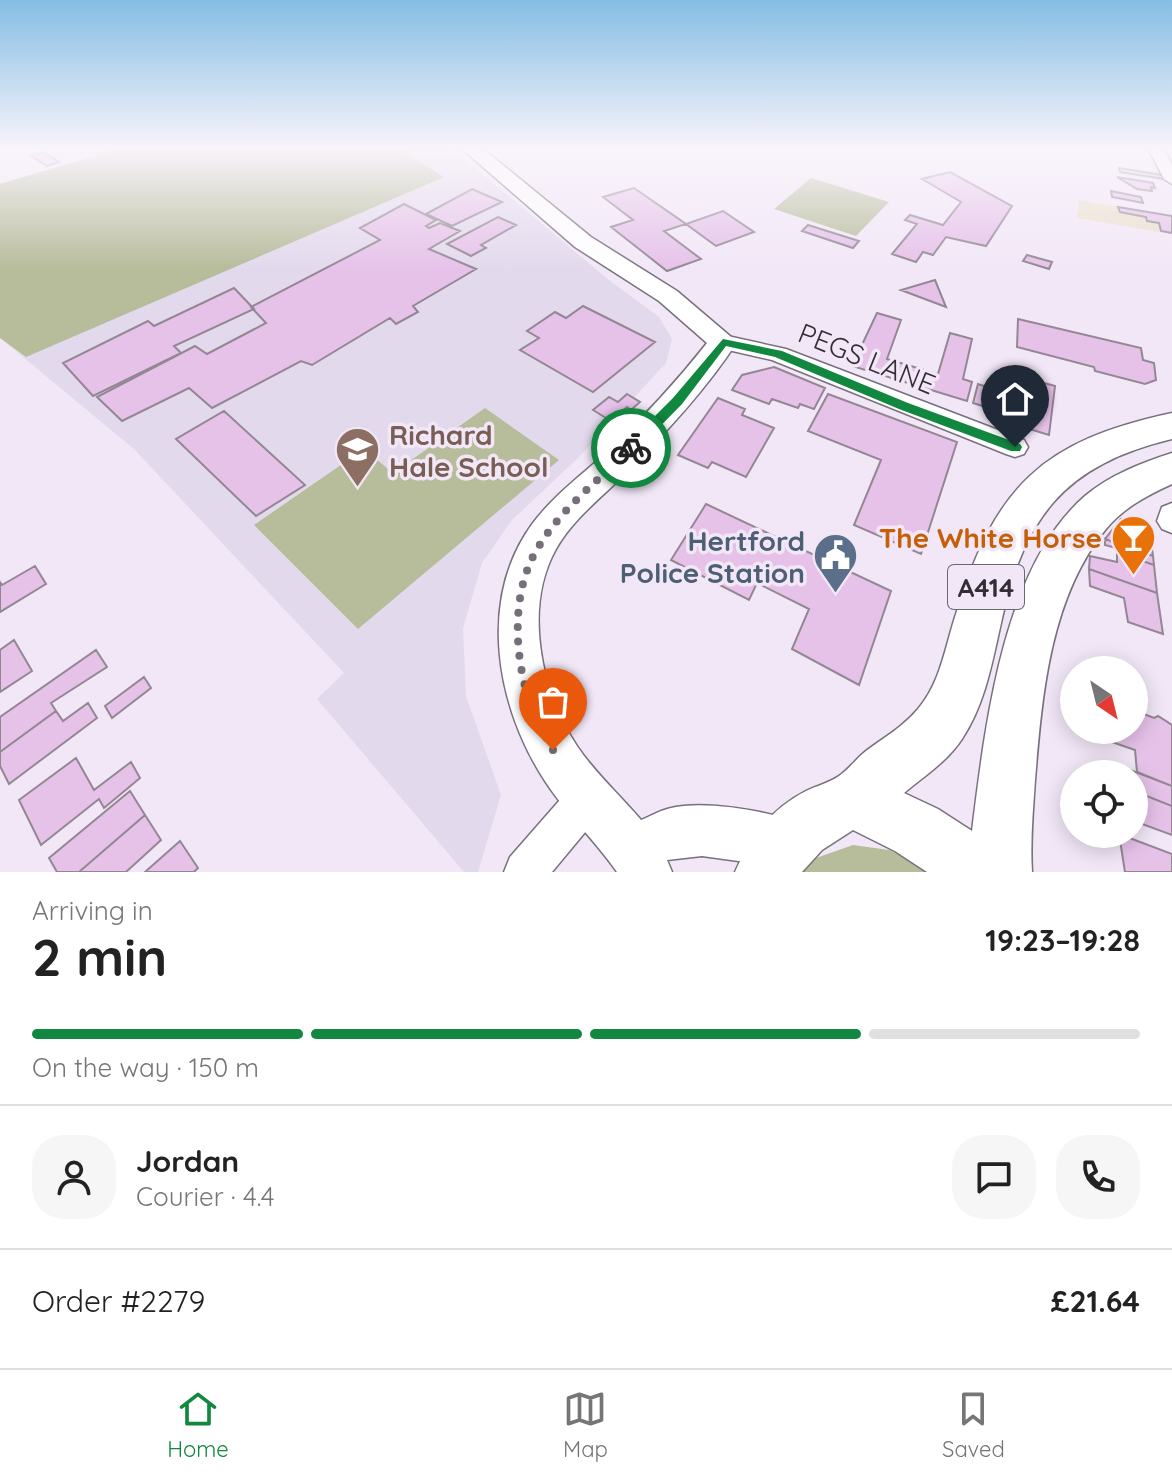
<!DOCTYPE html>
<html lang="en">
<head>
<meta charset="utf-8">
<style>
  :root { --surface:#fff; --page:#f6f6f6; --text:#222; --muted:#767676; --line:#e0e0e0; --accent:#118740 }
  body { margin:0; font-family:Quicksand,sans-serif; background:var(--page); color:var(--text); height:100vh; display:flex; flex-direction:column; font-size:30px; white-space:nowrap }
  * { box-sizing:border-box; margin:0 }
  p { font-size:26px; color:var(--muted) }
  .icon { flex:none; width:44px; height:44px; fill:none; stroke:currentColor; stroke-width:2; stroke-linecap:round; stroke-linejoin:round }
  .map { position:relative; height:872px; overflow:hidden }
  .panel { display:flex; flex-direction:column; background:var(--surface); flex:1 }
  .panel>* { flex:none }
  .needle { width:52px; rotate:145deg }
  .tools { position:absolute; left:1060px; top:656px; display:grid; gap:16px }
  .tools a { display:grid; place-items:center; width:88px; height:88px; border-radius:50%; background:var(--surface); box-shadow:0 4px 20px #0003; font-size:40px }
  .pin { position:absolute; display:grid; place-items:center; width:68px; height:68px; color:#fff; margin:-82px -34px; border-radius:50% 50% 50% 0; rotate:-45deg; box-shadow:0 0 8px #0007 }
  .pin .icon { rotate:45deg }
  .courier { position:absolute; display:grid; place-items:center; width:80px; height:80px; margin:-40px; border:6px solid #118740; border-radius:50%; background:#fff; color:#222; box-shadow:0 2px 10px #0007 }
  .overview em { font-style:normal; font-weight:700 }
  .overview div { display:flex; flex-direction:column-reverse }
  .overview { display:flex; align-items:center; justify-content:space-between; height:136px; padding:0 32px }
  h1 { font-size:52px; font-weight:700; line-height:60px }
  .bar { display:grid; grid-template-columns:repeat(4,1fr); gap:12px 8px; align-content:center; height:96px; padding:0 32px }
  .bar i { height:10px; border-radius:6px; background:var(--line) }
  .bar .on { background:var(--accent) }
  .bar p { grid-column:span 4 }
  .line { display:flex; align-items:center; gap:20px; padding:0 32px; border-top:2px solid var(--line) }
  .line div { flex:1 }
  .round { display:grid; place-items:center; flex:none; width:84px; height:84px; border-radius:32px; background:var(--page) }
  .menu { display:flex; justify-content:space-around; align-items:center; height:112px; border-top:2px solid var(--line); background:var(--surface); font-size:22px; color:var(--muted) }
  .menu a { display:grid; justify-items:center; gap:4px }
  .menu .on { color:var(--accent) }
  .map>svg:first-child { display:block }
  .commercial { fill:#ebe0cb }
  .education { fill:#e3d9ed }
  .green { fill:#b7bc9b }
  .building { fill:#e6c2e9; stroke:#938794; stroke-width:2 }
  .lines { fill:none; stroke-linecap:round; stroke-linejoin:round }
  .minor-casing { stroke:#79707e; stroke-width:3 }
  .major-casing { stroke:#79707e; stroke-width:3 }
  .highway-casing { stroke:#79707e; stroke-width:3 }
  .minor { fill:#fff; fill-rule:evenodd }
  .major { fill:#fff; fill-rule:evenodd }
  .highway { fill:#fff; fill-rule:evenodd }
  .route { fill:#118740 }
  .done { stroke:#766f79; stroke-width:8; stroke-dasharray:0 14.4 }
  .labels { text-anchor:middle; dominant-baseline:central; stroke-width:7; stroke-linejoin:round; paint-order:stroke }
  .shield { fill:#f2e7f7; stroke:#6c666f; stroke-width:2 }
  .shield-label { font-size:26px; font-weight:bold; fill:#332e35 }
  .street-label { font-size:28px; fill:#332e35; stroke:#f2e7f7 }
  .education-label { font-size:28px; font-weight:bold; fill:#785e54; stroke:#f2e7f7; text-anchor:start }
  .food-label { font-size:28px; font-weight:bold; fill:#c56008; stroke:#f2e7f7; text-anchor:end }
  .service-label { font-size:28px; font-weight:bold; fill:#4e5e75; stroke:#f2e7f7; text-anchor:end }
</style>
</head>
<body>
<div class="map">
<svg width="1172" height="872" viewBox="0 0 1172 872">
  <rect width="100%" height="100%" fill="#f2e7f7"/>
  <path class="commercial" d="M1079 200 1172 216V234L1077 218Z"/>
  <path class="education" d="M122 148H451L609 280 659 317 672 339 666 363 578 458 512 520 482 563 463 628 466 696 501 795 478 872H464L317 699 344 673 134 449 0 338V184Z"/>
  <path class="green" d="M122 148H397L444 177 26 357 0 338V184Z
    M811 178 889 202 856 236 774 209Z
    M485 408 559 460 358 629 254 525 364 449 393 473Z
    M853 845 889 850 933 872H799L816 858Z"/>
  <path class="building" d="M43 152 59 162 47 166 31 156Z
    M1119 168 1162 175 1164 179 1120 172Z
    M950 172 1012 206 986 246 946 237 933 255 923 252 916 262 892 254 917 224 905 220 910 215 943 225 961 202 922 179Z
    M1117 177 1153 183 1155 188 1151 187 1152 191 1137 189Z
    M634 188 686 224 664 231 701 259 667 271 611 227 633 220 603 197Z
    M472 189 502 202 452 226 426 214Z
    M1111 191 1141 197 1143 203 1112 197Z
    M404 204 436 220 426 226 429 228 440 223 460 231 429 249 476 269 413 306 418 312 396 324 390 318 312 365 301 361 212 408 189 388 122 421 97 397 195 346 207 354 266 323 251 307 380 240 360 228Z
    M1118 207 1172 216V233L1161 231 1159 223 1147 221 1146 217 1120 212Z
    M723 211 754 232 716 246 686 224Z
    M498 217 516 225 481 245 486 248 471 256 447 244Z
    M808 225 859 241 853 248 802 231Z
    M1027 255 1052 262 1049 269 1023 261Z
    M935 280 946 307 901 290Z
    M234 288 254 309 174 346 181 353 93 396 63 363 148 321 154 326Z
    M583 306 655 342 593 392 520 350 539 338 527 331 555 312 566 318Z
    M877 313 901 320 887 359 938 374 950 333 972 339 963 379 972 382 967 401 852 366Z
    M1018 319 1141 348 1143 360 1154 363 1156 380 1145 384 1095 371 1094 367 1017 347Z
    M774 367 825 388 814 409 800 404 798 408 772 399 769 404 732 390 742 375Z
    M1030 379 1055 386 1049 435 1023 427 1024 419 973 403 978 384 1027 400Z
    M627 394 640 402 631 410 627 407 611 421 593 410 609 397 618 402Z
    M828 394 957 442 921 554 854 525 881 460 808 431Z
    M718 398 745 409 742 415 774 428 746 477 712 462 708 468 678 455Z
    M224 411 305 485 256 516 176 439Z
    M706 504 891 591 859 685 792 649 809 609 757 583 749 600 671 560Z
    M1129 518 1149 525 1153 556 1105 539 1121 519 1129 521Z
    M1105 539 1153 556 1154 565 1117 552 1116 548 1105 545Z
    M1117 552 1154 565 1157 593 1089 569 1090 556 1117 562Z
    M35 566 46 584 0 612V582L2 585Z
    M1089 569 1157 593 1163 634 1128 622 1124 598 1090 586Z
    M14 640 32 671 0 692V650Z
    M96 650 107 667 51 703 56 711 0 752V717Z
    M144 677 151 688 112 718 105 706Z
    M88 703 97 718 9 784 0 766V752L56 711 63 721Z
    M1134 707 1136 711 1154 718 1158 716 1172 725V786L1137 772 1135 750 1109 741 1108 730H1134Z
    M76 758 94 790 131 762 140 778 104 808 99 799 41 845 19 800Z
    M1112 763 1172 786V806L1134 791V774H1112Z
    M130 791 145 815 79 872H57L49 858Z
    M1134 791 1172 806V835L1134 821Z
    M145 815 161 840 126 872H79Z
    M1119 834 1172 854V872H1125Z
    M180 841 198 868 194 872H145Z"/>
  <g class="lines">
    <defs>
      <path id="minor" d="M1148 148H1163L1172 165V184L1164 179Z
        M723 335 786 349 1024 440 1028 447 1024 454 1015 457 1006 454 772 360 715 347 712 342 715 337Z
        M1172 503V533L1162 529 1157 521 1162 507Z
        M587 779 601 785 607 799 601 813 552 872H504L510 857 573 785Z"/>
      <path id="major" d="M461 148H482L591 237 677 291 737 342C707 388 669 429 631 468 606 494 574 517 556 549 523 608 541 692 577 746 595 773 620 795 641 820 651 816 661 810 671 808 704 800 770 811 801 824L808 842 801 860 783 867 702 856 667 860 672 872H617C595 840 566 814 545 781 496 706 477 599 533 523 554 495 583 474 608 451 644 417 677 381 707 343L659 301 575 247Z"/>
      <path id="highway" d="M1172 413V439C1064 465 1024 517 1001 623 992 663 985 704 962 739 947 762 924 776 904 793L938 809 972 831C985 728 1002 568 1085 496 1110 475 1141 463 1172 453V484C1148 495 1123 508 1106 529 1050 597 1042 695 1035 780 1033 811 1030 841 1032 872H927L895 851 853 830 822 850 802 872H735C750 837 771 809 806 791 816 786 829 783 839 776 849 769 856 759 866 751 883 738 903 727 918 709 941 682 945 647 956 614 995 486 1042 441 1172 413Z"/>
    </defs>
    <use href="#minor" class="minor-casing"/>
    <use href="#major" class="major-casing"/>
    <use href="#highway" class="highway-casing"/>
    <use href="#minor" class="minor"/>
    <use href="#major" class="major"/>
    <use href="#highway" class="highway"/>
  </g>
  <linearGradient id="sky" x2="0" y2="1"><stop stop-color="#85bee4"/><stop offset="0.55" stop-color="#f9f4fb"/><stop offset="1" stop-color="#f9f4fb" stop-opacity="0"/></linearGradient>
  <rect width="1172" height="270" fill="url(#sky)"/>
  <path class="route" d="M723 339 782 351 908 403 1020 444 1022 447 1020 451H1011L899 409 775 357 726 346 682 404 636 451H626V445L673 398Z"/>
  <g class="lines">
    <path class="done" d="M553 750C546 736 537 721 531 706 514 658 510 591 539 546 562 508 600 479 631 448"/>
  </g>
  <defs>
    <symbol id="school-pin" viewBox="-11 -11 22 30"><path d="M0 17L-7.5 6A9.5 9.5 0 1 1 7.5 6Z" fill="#8d6e63" stroke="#f2e7f7"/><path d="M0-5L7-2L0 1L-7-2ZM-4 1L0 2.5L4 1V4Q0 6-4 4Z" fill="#fff"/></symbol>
    <symbol id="bar-pin" viewBox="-11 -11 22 30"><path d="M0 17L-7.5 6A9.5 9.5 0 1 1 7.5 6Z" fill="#e8710a" stroke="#f2e7f7"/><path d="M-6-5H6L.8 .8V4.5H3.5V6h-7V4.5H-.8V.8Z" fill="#fff"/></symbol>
    <symbol id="civic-pin" viewBox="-11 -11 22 30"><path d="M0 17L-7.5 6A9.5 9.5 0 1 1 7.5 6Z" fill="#5c6f8a" stroke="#f2e7f7"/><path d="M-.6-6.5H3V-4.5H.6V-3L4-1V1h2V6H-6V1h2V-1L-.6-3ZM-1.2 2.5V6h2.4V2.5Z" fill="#fff"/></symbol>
  </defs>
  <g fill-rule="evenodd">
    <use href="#school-pin" x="332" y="424" width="51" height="69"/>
    <use href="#bar-pin" x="1108" y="512" width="51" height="69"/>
    <use href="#civic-pin" x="810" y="530" width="51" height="69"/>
  </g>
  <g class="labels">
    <rect class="shield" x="948" y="565" width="76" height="44" rx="6"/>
    <g class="shield-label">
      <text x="986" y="587">A414</text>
    </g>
    <g class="street-label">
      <text transform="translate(867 358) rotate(22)">PEGS LANE</text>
    </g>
    <g class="education-label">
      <text x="389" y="434">Richard<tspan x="389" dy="32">Hale School</tspan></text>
    </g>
    <g class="food-label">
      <text x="1102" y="537">The White Horse</text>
    </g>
    <g class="service-label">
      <text x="805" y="540">Hertford<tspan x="805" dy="32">Police Station</tspan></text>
    </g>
  </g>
</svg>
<div class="tools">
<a><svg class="needle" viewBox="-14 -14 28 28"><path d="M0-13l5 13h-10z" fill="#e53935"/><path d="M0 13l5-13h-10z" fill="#767676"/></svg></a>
<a><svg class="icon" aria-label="locate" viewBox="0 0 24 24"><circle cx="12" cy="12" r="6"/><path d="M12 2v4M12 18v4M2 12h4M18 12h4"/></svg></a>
</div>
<div class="pin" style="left:553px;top:750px;background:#ea580c"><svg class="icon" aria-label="bag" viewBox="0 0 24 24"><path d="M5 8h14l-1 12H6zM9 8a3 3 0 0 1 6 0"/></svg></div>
<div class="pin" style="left:1015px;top:447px;background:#1f2937"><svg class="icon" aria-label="home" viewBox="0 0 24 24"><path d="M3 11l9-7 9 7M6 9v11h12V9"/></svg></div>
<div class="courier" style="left:631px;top:448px"><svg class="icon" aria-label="bike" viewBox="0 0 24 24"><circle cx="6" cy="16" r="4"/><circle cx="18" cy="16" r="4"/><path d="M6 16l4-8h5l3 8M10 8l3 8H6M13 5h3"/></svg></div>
</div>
<section class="panel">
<div class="overview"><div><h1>2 min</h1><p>Arriving in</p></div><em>19:23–19:28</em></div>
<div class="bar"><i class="on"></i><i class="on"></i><i class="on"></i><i></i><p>On the way · 150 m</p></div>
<div class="line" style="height:144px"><a class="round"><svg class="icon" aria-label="person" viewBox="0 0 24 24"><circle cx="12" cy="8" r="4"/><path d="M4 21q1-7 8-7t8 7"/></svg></a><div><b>Jordan</b><p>Courier · 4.4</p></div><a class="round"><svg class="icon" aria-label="chat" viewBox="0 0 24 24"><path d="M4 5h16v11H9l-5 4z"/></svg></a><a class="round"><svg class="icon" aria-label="phone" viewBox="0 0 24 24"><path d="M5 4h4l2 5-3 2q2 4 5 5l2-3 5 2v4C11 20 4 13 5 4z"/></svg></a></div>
<div class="line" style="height:104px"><div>Order #2279</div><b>£21.64</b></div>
</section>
<nav class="menu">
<a class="on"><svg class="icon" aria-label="home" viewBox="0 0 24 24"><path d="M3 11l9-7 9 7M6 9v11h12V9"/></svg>Home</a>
<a><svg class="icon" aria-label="map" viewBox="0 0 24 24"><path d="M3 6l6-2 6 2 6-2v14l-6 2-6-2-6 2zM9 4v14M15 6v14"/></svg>Map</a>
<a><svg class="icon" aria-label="saved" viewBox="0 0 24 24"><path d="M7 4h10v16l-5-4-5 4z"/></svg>Saved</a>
</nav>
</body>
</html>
